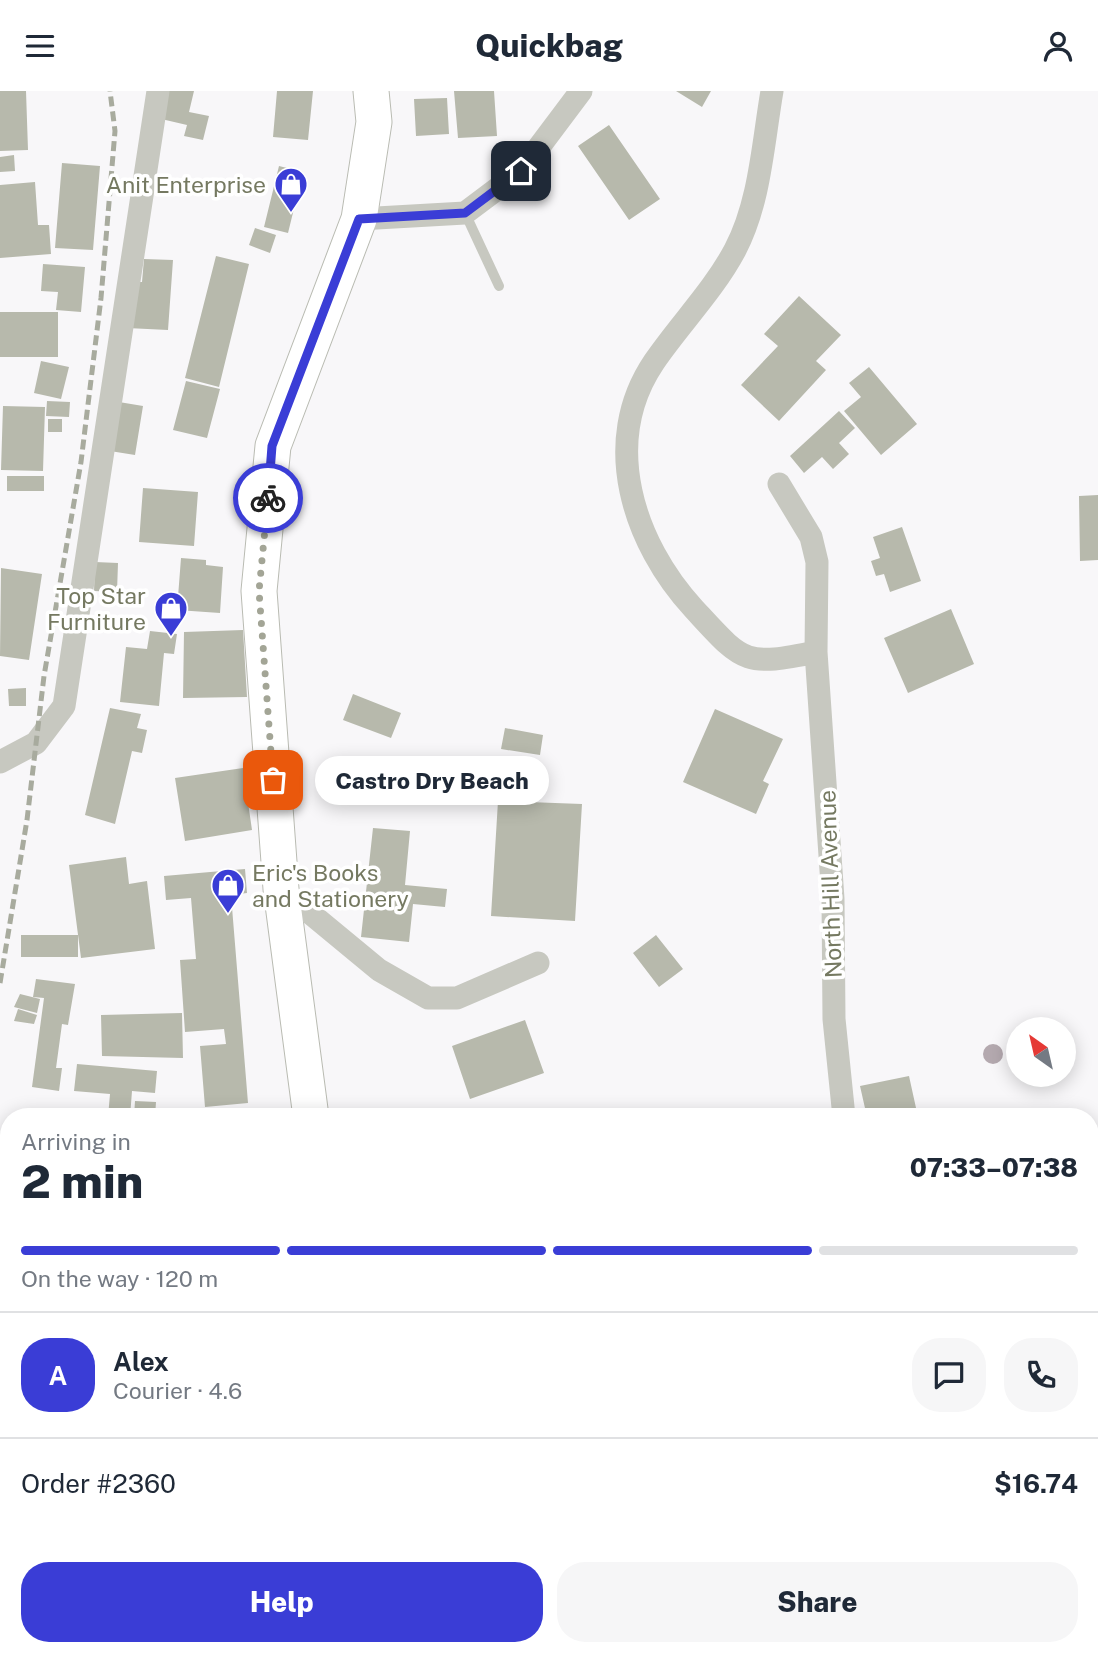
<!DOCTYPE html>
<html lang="en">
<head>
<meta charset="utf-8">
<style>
  :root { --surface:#fff; --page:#f6f6f7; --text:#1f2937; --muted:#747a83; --line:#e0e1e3; --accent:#3a3dd6 }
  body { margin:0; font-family:"Public Sans",sans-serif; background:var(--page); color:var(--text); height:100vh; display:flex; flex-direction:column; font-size:26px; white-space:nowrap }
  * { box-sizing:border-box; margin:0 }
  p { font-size:23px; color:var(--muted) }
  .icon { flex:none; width:38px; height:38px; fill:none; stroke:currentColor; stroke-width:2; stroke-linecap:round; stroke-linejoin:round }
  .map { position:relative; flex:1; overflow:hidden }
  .sheet { position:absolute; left:0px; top:1017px; width:1099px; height:548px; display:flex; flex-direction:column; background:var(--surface); border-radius:28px 28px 0 0; box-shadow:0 4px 18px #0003 }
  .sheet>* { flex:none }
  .needle { width:46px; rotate:326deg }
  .tools { position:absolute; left:1006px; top:926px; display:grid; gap:14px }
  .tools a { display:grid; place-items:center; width:70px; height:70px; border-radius:50%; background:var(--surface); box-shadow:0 4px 18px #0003; font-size:35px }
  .pin { position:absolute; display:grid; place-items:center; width:60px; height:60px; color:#fff; margin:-30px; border-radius:14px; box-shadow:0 4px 10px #0006 }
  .courier { position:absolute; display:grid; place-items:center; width:70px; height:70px; margin:-35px; border:5px solid #3a3dd6; border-radius:50%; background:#fff; color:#222; box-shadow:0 2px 9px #0007 }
  .bubble { position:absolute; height:49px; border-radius:24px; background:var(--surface); box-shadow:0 4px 18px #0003; font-size:23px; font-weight:800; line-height:49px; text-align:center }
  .head em { font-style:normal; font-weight:800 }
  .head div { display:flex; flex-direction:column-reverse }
  .head { display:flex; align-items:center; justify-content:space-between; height:119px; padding:0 21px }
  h1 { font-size:46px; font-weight:800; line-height:52px }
  .bar { display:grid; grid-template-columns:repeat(4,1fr); gap:10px 7px; align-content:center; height:84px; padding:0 21px }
  .bar i { height:9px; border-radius:5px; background:var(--line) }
  .bar .on { background:var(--accent) }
  .bar p { grid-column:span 4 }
  .line { display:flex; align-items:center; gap:18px; padding:0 21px; border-top:2px solid var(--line) }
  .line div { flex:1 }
  .round { display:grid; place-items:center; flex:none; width:74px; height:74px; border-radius:28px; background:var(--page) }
  .primary-button { display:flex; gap:14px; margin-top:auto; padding:14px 21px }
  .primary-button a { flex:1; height:80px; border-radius:28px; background:var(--accent); color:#fff; font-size:28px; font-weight:800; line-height:80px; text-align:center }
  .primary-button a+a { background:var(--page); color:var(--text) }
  header { display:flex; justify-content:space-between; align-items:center; height:91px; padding:0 21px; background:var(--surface); font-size:32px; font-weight:800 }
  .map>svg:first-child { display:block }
  .building { fill:#b7b9ac }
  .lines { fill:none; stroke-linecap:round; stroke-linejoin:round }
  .primary-casing { stroke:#b9bbb2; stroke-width:37 }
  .lane { stroke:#c7c8c0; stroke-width:10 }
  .street { stroke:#c7c8c0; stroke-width:23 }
  .primary { stroke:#fff; stroke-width:35 }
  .rail { stroke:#a8ab9e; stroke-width:5; stroke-dasharray:10 5; stroke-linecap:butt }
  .tree { fill:#b4a9af }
  .done { stroke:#a3a596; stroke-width:7; stroke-dasharray:0 12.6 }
  .route { stroke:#3a3dd6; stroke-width:9 }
  .labels { text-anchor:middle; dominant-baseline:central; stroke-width:7; stroke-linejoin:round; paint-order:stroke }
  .poi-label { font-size:23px; fill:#757961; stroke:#fff; text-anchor:end }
  .street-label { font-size:23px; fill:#757961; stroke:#fff }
</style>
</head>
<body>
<header><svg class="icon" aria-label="menu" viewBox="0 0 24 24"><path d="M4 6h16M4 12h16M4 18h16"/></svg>Quickbag<svg class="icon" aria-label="person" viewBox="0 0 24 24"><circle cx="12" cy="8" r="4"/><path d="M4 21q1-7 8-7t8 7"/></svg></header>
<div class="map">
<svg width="1098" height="1563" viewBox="0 0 1098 1563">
  <rect width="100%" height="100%" fill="#f8f7f9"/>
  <path class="building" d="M0 0H26L28 59 0 60Z
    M164 0H194L189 21 209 25 203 49 184 45 187 34 157 27Z
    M277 0H313L308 49 273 46Z
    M454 0H494L497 45 458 47Z
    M676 0H711L702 16Z
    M447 7 449 43 416 45 414 8Z
    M609 34 660 108 629 129 578 55Z
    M14 64 15 80 0 81V66Z
    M62 72 100 75 93 159 55 157Z
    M279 75 303 81 288 142 264 136Z
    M35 91 38 134H49L51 163 0 167V94Z
    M255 137 276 144 270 162 249 154Z
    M216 165 249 173 219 296 185 287Z
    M144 168 173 169 168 239 127 237 130 191H142Z
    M43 173 85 176 81 221 56 219 58 201 41 200Z
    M799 205 841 244 816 270 826 279 779 330 741 294 778 255 764 243Z
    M0 221H58V266H0Z
    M41 270 69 276 61 308 34 302Z
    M869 276 917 333 881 364 844 320 861 306 849 292Z
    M186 290 220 298 207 347 173 339Z
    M47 310 70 311 69 326 46 325Z
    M119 311 143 315 135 364 110 360Z
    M3 315 45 316 43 380 1 379Z
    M839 320 855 337 839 352 849 363 833 378 822 366 804 382 790 365Z
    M48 328H62V341H48Z
    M7 385H44V400H7Z
    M143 397 198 401 194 455 139 451Z
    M1098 404V469L1080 470 1079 405Z
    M902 436 921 490 890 501 884 483 876 485 871 470 880 467 873 446Z
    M181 467 206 469V474L223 476 220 522 177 519Z
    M95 471 118 472 117 501 94 500Z
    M1 477 42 483 29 569 0 565Z
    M951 518 974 573 908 602 884 547Z
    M243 539 247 606 183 607 184 541Z
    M150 540 177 543 174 563 164 562 159 615 120 611 126 556 147 558Z
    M26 597V615H9L8 598Z
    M353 603 401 622 391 647 343 629Z
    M110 617 141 623 137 637 147 639 142 662 132 660 115 733 85 724Z
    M715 618 783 648 763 690 769 693 756 723 683 691Z
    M505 637 543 644 540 664 501 658Z
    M243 677 252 739 185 750 175 687Z
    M498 710 582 713 575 830 491 825Z
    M373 737 410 740 405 794 447 798 445 816 413 813 409 851 361 846Z
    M126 766 129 793 147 790 155 858 81 867 69 774Z
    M245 778 247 802 231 804 248 1012 205 1016 200 955 226 953 224 938 185 941 180 869 196 868 191 807 166 809 164 785Z
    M21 844H78V866H21Z
    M656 844 683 878 659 896 633 862Z
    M36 888 75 893 68 934 62 933 56 977H62L59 1000 32 996 44 907 33 906Z
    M20 903 40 908 37 922 14 916Z
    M18 918 37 924 34 933 14 930Z
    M182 922 183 967 102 965 101 924Z
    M525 929 544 982 470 1008 452 955Z
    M77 973 157 980 155 1002 132 1000 130 1026H108L110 1003 74 1000Z
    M909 985 918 1026H867L860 995Z
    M135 1010 156 1011 155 1026H134Z
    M0 1113 9 1115V1135L0 1133Z
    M7 1179H9V1269L0 1267V1224Z
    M123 1556H150L157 1557 155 1563H121Z
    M288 1556H345V1563H288Z"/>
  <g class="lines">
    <defs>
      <path id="primary" d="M311 1026 281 798 259 500 273 355 359 128 374 31 371 0
        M396 1556 397 1563"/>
    </defs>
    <use href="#primary" class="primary-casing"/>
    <path class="lane" d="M465 122 499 195
      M259 1563 261 1556
      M484 1563 486 1556"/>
    <path class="street" d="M772 0C763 52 760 112 735 159 713 200 680 233 654 271 600 351 633 452 694 518 743 571 743 576 816 561
      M359 128 465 122 521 80 581 0
      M779 393 811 446 817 471 816 561 833 808 834 928 844 1026
      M0 671 36 652 64 615 158 0
      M281 798 379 879 428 907H457L538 872
      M996 1556 1003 1563"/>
    <use href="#primary" class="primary"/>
    <path class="rail" d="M0 892 27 729 44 585 81 371 101 207 115 40 110 0"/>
  </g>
  <circle class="tree" cx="993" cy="963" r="10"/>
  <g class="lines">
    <path class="done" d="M268 407 259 500 273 689"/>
    <path class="route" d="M268 407 272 355 359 128 465 122 521 80"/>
  </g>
  <defs>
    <symbol id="shop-pin" viewBox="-11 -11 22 30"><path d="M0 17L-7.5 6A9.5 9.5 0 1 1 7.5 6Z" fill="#3a3dd6" stroke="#fff"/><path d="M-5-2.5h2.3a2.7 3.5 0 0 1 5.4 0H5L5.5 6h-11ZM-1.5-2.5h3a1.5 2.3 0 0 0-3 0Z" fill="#fff"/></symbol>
  </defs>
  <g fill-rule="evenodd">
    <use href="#shop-pin" x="272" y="74" width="38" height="52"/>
    <use href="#shop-pin" x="152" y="498" width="38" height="52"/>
    <use href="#shop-pin" x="209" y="775" width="38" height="52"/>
  </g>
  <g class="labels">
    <g class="poi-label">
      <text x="266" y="93">Anit Enterprise</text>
      <text x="146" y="504">Top Star<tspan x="146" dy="26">Furniture</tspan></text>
      <text x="252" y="781" text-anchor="start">Eric's Books<tspan x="252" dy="26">and Stationery</tspan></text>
    </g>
    <g class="street-label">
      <text transform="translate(830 793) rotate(-92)">North Hill Avenue</text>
    </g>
  </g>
</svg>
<div class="tools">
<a><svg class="needle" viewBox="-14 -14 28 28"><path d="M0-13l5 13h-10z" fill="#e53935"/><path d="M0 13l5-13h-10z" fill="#747a83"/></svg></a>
</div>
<div class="pin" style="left:273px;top:689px;background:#ea580c"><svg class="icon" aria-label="bag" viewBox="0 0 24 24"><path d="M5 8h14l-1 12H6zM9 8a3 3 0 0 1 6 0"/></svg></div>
<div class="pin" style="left:521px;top:80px;background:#1f2937"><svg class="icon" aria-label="home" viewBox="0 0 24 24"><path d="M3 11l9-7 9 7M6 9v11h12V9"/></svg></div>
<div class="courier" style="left:268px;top:407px"><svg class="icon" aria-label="bike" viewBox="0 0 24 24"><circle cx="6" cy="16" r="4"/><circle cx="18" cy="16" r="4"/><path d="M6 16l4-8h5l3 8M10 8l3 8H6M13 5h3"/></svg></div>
<div class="bubble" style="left:315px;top:665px;width:234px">Castro Dry Beach</div>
<section class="sheet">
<div class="head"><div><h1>2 min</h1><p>Arriving in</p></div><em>07:33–07:38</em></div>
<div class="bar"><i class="on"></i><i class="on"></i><i class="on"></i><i></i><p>On the way · 120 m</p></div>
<div class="line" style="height:126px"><b class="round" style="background:var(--accent);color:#fff">A</b><div><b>Alex</b><p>Courier · 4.6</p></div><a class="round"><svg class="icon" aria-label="chat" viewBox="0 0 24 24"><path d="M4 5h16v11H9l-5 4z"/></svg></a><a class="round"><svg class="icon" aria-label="phone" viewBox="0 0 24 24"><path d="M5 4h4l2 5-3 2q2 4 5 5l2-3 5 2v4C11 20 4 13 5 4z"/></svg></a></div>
<div class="line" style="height:91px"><div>Order #2360</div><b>$16.74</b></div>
<div class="primary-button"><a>Help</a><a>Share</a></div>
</section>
</div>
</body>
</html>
